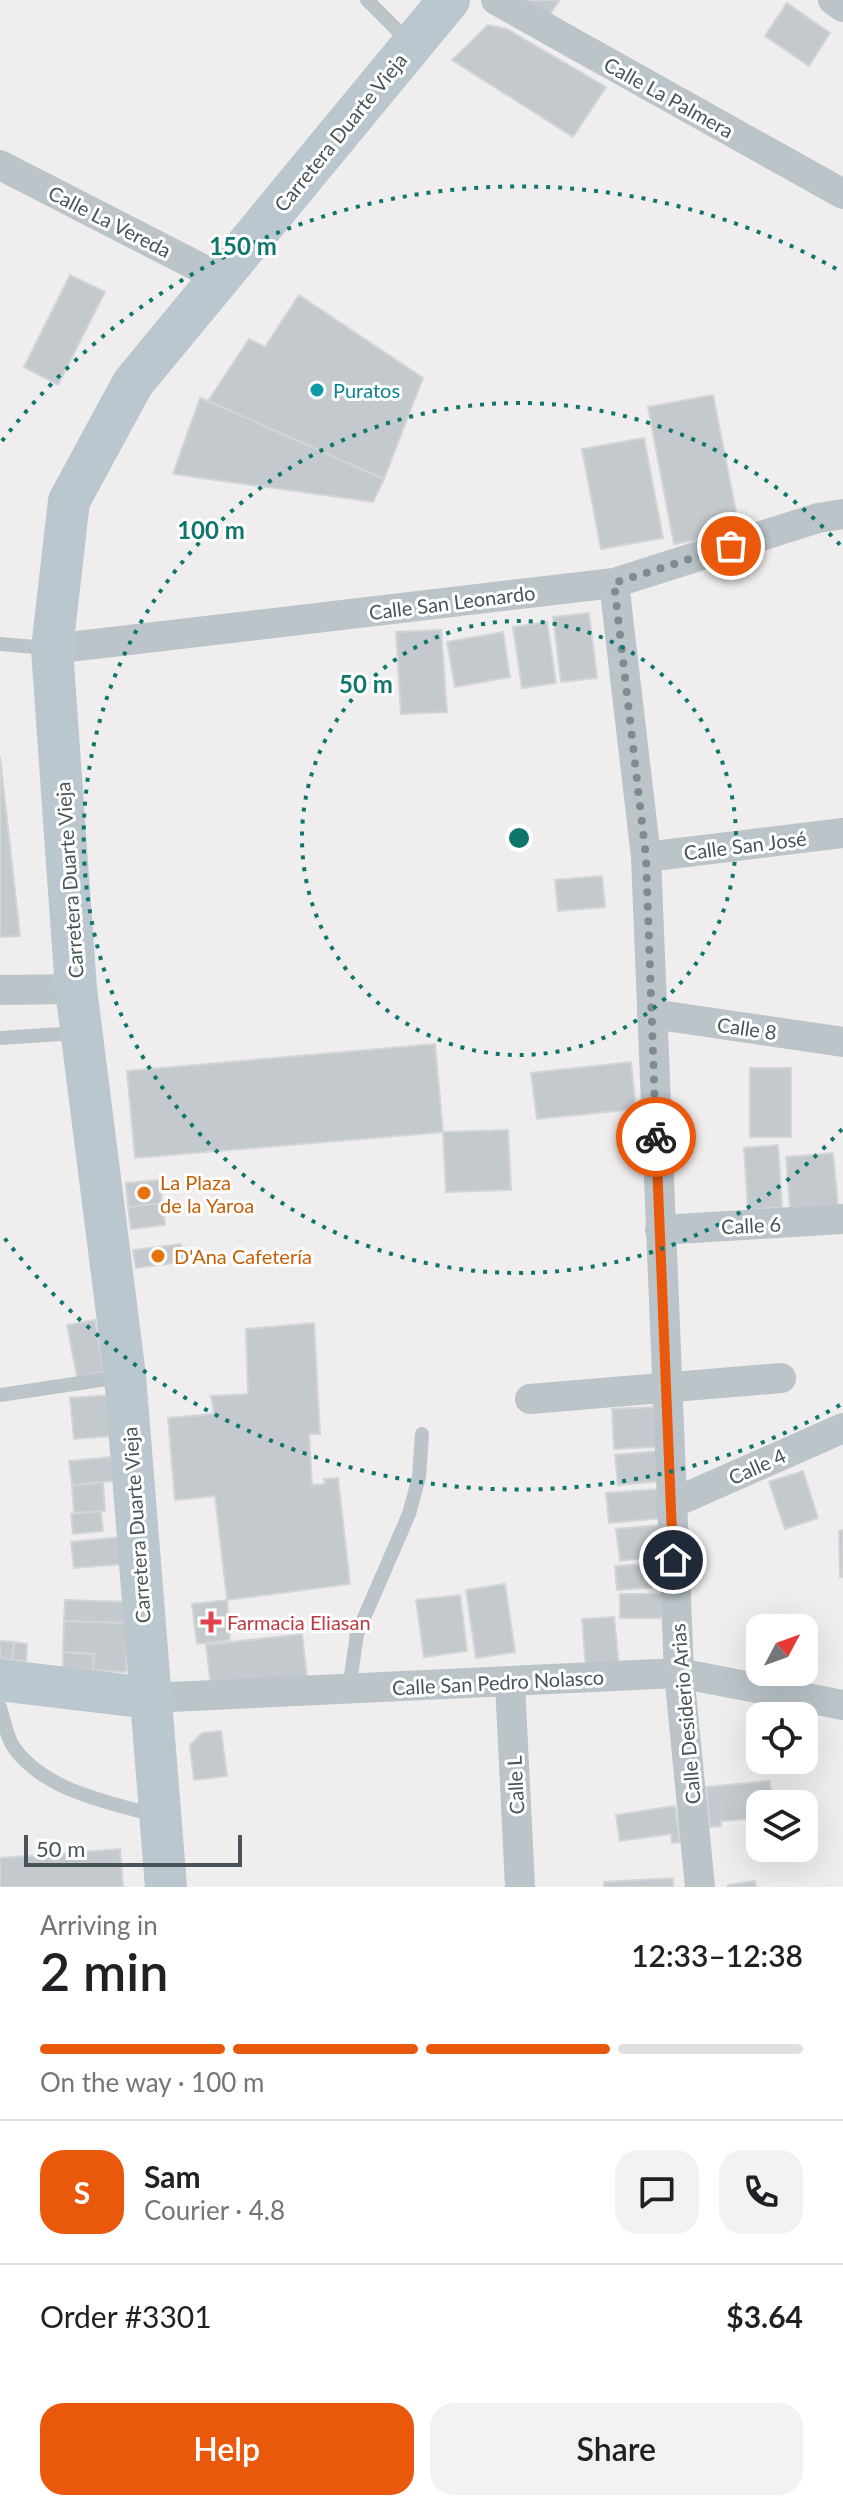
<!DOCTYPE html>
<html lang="en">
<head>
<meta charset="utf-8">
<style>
  :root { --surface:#fff; --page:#f2f2f2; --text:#202124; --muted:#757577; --line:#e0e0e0; --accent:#ea580c }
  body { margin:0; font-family:Lato,sans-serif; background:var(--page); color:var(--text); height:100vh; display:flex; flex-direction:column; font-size:30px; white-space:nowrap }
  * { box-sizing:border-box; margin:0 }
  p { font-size:26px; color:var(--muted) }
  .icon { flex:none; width:44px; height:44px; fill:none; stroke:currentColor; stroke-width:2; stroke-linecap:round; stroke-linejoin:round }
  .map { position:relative; height:1887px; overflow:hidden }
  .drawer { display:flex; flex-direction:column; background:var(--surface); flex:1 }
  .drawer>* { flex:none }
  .needle { width:52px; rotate:49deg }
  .controls { position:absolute; left:746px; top:1614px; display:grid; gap:16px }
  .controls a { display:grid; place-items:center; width:72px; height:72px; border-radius:16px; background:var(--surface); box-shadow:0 8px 32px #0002; font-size:40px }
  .scale { position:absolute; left:24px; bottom:20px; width:218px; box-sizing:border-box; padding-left:8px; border:4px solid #475459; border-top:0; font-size:22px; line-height:28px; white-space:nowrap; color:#475459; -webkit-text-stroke:6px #fff; paint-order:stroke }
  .pin { position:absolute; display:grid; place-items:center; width:68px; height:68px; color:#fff; margin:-34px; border:4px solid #fff; border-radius:50%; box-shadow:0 2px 8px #0007 }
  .courier { position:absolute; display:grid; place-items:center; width:80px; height:80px; margin:-40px; border:6px solid #ea580c; border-radius:50%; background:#fff; color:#222; box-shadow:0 2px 10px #0007 }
  .head em { font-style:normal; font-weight:600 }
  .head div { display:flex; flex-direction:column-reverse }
  .head { display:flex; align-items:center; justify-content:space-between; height:136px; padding:0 40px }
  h1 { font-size:52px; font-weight:600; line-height:60px }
  .bar { display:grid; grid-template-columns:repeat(4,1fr); gap:12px 8px; align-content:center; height:96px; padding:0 40px }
  .bar i { height:10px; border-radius:6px; background:var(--line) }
  .bar .on { background:var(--accent) }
  .bar p { grid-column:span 4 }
  .line { display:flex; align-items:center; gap:20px; padding:0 40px; border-top:2px solid var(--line) }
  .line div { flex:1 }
  .round { display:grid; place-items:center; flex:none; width:84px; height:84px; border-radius:24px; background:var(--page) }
  .primary-button { display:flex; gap:16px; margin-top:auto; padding:16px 40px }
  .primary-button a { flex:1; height:92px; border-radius:24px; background:var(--accent); color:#fff; font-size:32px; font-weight:600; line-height:92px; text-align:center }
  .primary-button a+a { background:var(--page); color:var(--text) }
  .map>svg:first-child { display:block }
  .building { fill:#c4c9cd; stroke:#d2d5d8; stroke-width:2 }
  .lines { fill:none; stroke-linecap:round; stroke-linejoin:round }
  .lane { stroke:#bac4c9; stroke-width:14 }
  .street { stroke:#bac4c9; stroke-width:30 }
  .secondary { stroke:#bac7ce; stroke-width:42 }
  .done { stroke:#828a8d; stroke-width:8; stroke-dasharray:0 14.4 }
  .route { stroke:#ea580c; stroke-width:10 }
  .ring { fill:none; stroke:#0f766e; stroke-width:4; stroke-dasharray:4 8 }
  .culture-dot { fill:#0f9aa8; stroke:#fff; stroke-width:3 }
  .food-dot { fill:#e8710a; stroke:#fff; stroke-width:3 }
  .health-dot { fill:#e0444e; stroke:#fff; stroke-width:3 }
  .labels { text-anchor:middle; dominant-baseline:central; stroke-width:6; stroke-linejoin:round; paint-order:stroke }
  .street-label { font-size:20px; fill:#475459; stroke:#fff }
  .culture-label { font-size:20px; fill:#0d838f; stroke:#fff; text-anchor:start }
  .food-label { font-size:20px; fill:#c56008; stroke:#fff; text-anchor:start }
  .health-label { font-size:20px; fill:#be3a42; stroke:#fff; text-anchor:start }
  .centre { fill:#0f766e; stroke:#fff; stroke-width:4 }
  .ring-label { font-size:24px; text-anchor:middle; font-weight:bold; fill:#0f766e; stroke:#fff; stroke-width:6; stroke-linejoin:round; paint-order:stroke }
</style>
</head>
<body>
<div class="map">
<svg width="843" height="1887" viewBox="0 0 843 1887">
  <rect width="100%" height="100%" fill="#f0edee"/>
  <path class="building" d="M523 0H560L547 18Z
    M787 3 830 33 809 66 765 36Z
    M488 25 507 29 606 87 573 137 452 60Z
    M70 275 105 292 58 385 24 367Z
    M299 295 423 378 384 479 208 401 249 339 265 347Z
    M713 395 740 532 674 544 648 407Z
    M200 398 208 401 384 479 373 502 173 474Z
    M644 438 663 538 601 549 582 449Z
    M589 613 597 678 561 682 553 617Z
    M547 622 556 683 522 688 513 627Z
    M441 630 447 712 401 714 396 632Z
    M503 632 510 677 455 687 447 642Z
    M0 757 20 936 0 937Z
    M602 876 605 907 558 911 555 880Z
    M435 1044 443 1132 135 1158 127 1071Z
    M631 1062 636 1109 537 1119 531 1073Z
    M750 1068H791V1137H750Z
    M508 1130 511 1190 446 1192 443 1132Z
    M778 1145 782 1207 748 1210 744 1148Z
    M833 1153 838 1205 790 1208 786 1157Z
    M160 1180 162 1203 128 1207 126 1183Z
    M162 1203 165 1225 131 1229 128 1207Z
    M181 1244 183 1262 136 1268 133 1250Z
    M95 1320 104 1372 77 1377 67 1325Z
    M314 1323 320 1434H309L312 1485 325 1484 324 1479 338 1478 350 1584 227 1600 215 1496 175 1500 168 1418 214 1414 211 1396 248 1394 246 1329Z
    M108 1395 112 1436 74 1439 70 1398Z
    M654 1407 656 1447 614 1449 612 1409Z
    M658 1451 661 1481 618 1485 615 1455Z
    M111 1457 113 1481 72 1485 69 1461Z
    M803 1471 818 1518 785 1529 769 1482Z
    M103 1482 105 1511 74 1513 72 1485Z
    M660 1489 663 1518 609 1523 606 1493Z
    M101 1511 103 1531 73 1534 71 1514Z
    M660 1525 663 1556 620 1561 616 1529Z
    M843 1530V1577H840L839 1531Z
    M121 1537 123 1564 74 1568 71 1542Z
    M659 1563 661 1587 617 1590 615 1566Z
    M505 1584 515 1652 476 1658 466 1590Z
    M620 1594H662V1618H620Z
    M460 1595 467 1651 424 1657 416 1600Z
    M65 1600 129 1602 128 1623 64 1621Z
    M227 1600 230 1640 197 1644 192 1604Z
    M614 1617 619 1666 586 1669 582 1619Z
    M64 1621 128 1623 126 1672 93 1670 94 1654 63 1652Z
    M302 1634 307 1677 211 1687 206 1645Z
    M0 1641 14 1642 12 1660 0 1658Z
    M14 1642 27 1644 26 1661 12 1660Z
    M63 1652 94 1654 93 1670 63 1668Z
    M221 1731 227 1776 194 1780 190 1745 202 1733Z
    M770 1781 772 1804H760V1818L721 1821V1826L710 1827 706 1787Z
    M675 1806 680 1842 672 1843 671 1834 620 1841 616 1815Z
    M120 1849 123 1887H0V1858Z
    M673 1878V1887H604V1882Z
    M755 1881 756 1887H728V1885Z"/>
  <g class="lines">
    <path class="lane" d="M367 0 409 42
      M0 644 47 648
      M0 1038 77 1033
      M0 1395 120 1377
      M349 1689 357 1634 409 1514 419 1477 422 1434
      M0 1707C4 1720 7 1739 15 1749 47 1792 107 1801 156 1816"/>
    <path class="street" d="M496 0 843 194
      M833 0 843 7
      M0 165 220 278
      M614 583 646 857 679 1673 700 1887
      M52 649 614 583 818 518 843 514
      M646 857 843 833
      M0 990 76 989
      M652 1014 843 1042
      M660 1230 843 1219
      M530 1399 781 1378
      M671 1504 843 1428
      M510 1683 520 1887
      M149 1698 679 1673 843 1705"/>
    <path class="secondary" d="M0 1680 149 1698
      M166 1887 125 1376 76 989 67 863 52 649 69 501 133 383 449 0"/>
  </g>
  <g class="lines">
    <path class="done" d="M656 1137 646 857 614 583 731 546"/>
    <path class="route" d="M656 1137 673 1560"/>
  </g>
  <g class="ring">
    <circle cx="519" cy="838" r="217"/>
    <path d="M842 1129A435 435 0 1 1 842 547"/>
    <path d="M840 1405A652 652 0 0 1 2 1235M2 441A652 652 0 0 1 840 271"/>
  </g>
  <circle class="culture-dot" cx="317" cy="390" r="8"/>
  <g class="food-dot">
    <circle cx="144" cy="1193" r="8"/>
    <circle cx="158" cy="1256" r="8"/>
  </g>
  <path class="health-dot" d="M207 1610h8v8h8v8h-8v8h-8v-8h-8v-8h8z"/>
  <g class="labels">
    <g class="street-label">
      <text transform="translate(669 97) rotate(29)">Calle La Palmera</text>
      <text transform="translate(340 132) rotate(-51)">Carretera Duarte Vieja</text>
      <text transform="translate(110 221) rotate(27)">Calle La Vereda</text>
      <text transform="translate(452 602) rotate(-7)">Calle San Leonardo</text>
      <text transform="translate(745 845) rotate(-7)">Calle San José</text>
      <text transform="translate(69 880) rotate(-94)">Carretera Duarte Vieja</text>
      <text transform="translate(747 1028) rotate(8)">Calle 8</text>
      <text transform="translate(751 1225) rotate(-3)">Calle 6</text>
      <text transform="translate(757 1466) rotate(-24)">Calle 4</text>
      <text transform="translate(136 1525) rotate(-94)">Carretera Duarte Vieja</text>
      <text transform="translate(498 1682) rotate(-3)">Calle San Pedro Nolasco</text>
      <text transform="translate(685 1714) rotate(-95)">Calle Desiderio Arias</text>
      <text transform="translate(515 1785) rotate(-93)">Calle L</text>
    </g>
    <g class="culture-label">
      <text x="333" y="390">Puratos</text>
    </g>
    <g class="food-label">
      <text x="160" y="1182">La Plaza<tspan x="160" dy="23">de la Yaroa</tspan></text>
      <text x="174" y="1256">D'Ana Cafetería</text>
    </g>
    <g class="health-label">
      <text x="227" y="1622">Farmacia Eliasan</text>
    </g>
  </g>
  <circle cx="519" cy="838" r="12" class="centre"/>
  <g class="ring-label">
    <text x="243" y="255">150 m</text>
    <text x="211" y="539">100 m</text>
    <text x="366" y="693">50 m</text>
  </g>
</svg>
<div class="controls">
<a><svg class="needle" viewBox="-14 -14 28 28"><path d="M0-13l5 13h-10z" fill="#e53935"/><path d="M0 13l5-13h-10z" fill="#757577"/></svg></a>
<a><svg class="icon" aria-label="locate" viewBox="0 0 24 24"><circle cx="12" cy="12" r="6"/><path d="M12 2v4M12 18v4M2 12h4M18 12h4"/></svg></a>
<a><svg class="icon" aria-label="layers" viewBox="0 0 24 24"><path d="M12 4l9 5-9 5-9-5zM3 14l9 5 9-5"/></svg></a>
</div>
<div class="scale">50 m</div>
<div class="pin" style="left:731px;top:546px;background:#ea580c"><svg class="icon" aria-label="bag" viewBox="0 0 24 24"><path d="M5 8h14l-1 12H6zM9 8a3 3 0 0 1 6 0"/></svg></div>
<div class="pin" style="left:673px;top:1560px;background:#1f2937"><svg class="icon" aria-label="home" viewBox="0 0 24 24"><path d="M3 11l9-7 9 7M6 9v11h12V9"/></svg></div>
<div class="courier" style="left:656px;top:1137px"><svg class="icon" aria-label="bike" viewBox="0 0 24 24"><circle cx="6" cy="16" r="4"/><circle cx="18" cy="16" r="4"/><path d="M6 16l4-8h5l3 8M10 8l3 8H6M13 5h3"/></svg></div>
</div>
<section class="drawer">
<div class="head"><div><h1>2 min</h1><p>Arriving in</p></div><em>12:33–12:38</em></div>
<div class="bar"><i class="on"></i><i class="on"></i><i class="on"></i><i></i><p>On the way · 100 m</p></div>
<div class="line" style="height:144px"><b class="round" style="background:var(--accent);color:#fff">S</b><div><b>Sam</b><p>Courier · 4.8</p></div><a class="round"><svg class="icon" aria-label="chat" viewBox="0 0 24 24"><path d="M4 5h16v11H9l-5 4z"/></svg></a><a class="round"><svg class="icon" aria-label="phone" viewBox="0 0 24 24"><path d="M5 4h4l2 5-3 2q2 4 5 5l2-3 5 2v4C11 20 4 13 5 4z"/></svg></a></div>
<div class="line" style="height:104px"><div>Order #3301</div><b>$3.64</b></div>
<div class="primary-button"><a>Help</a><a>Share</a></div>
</section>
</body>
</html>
